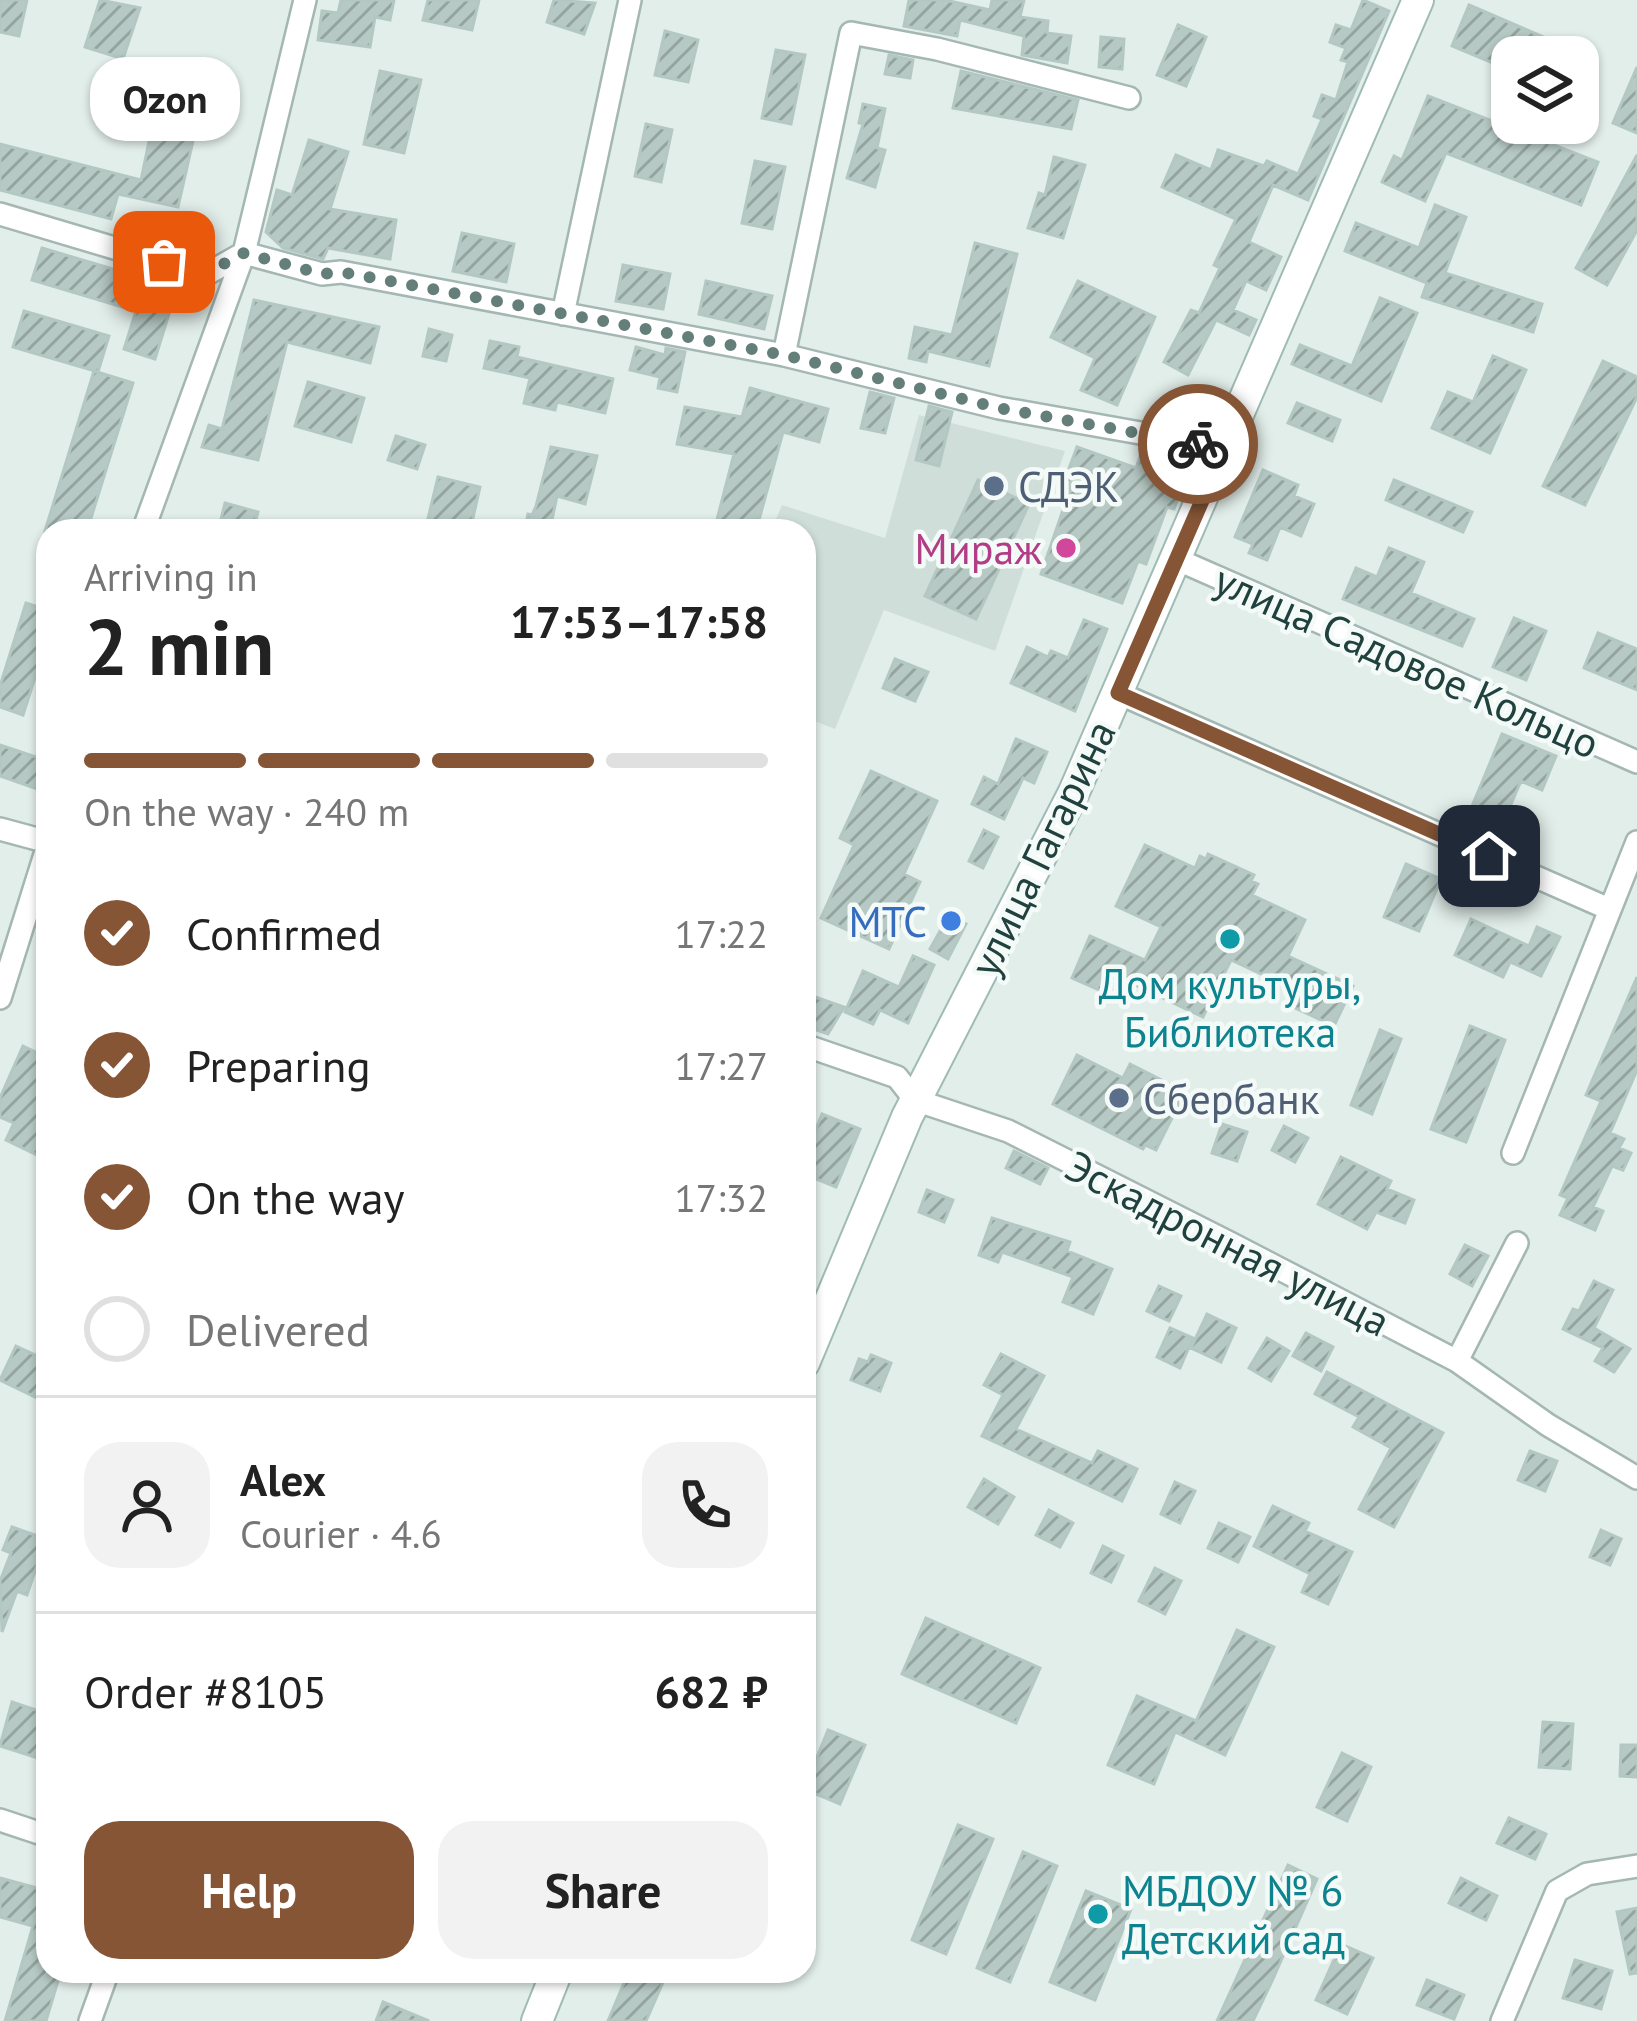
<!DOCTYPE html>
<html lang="en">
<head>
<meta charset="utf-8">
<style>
  :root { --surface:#fff; --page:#f2f2f2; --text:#222; --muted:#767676; --line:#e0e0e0; --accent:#855536 }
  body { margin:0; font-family:"PT Sans",sans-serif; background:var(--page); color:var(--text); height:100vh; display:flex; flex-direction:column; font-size:45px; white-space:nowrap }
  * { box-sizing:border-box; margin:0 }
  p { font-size:39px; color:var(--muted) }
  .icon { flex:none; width:66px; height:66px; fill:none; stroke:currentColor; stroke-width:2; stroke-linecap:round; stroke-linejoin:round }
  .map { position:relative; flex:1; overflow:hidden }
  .details { position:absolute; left:36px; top:519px; width:780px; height:1464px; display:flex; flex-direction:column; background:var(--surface); border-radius:36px; box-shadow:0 3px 9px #0004 }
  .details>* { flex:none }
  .controls { position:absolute; left:1491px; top:36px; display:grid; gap:24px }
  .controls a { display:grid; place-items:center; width:108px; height:108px; border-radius:24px; background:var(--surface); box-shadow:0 3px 9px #0004; font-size:60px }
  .pin { position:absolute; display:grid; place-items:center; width:102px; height:102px; color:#fff; margin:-51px; border-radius:24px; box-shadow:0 6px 18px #0006 }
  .courier { position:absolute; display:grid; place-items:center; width:120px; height:120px; margin:-60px; border:9px solid #855536; border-radius:50%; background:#fff; color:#222; box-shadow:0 3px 15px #0007 }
  .bubble { position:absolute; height:84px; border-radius:36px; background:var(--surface); box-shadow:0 3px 9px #0004; font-size:39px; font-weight:800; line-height:84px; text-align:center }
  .head em { font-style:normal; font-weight:800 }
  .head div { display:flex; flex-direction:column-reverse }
  .head { display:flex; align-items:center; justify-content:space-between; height:204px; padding:0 48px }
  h1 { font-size:78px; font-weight:800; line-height:90px }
  .bar { display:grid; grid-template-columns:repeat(4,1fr); gap:18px 12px; align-content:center; height:144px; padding:0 48px }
  .bar i { height:15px; border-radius:9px; background:var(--line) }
  .bar .selected { background:var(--accent) }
  .bar p { grid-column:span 4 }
  .line { display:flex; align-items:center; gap:30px; padding:0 48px; border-top:3px solid var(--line) }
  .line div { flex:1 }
  .round { display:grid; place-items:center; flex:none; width:126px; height:126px; border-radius:36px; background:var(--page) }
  ol { padding:0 48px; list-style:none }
  li { display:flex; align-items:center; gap:36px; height:132px }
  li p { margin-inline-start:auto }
  li .icon { padding:12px; border-radius:50%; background:var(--accent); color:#fff; stroke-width:4 }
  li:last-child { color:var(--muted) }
  li i { width:66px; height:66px; border:6px solid var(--line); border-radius:50% }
  .cta { display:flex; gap:24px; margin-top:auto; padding:24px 48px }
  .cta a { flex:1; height:138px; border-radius:36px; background:var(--accent); color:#fff; font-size:48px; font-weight:800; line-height:138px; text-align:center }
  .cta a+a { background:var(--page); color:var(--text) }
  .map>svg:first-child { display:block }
  .built { fill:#d0deda }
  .building { fill:url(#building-hatch); stroke:#b4c8c3; stroke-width:3 }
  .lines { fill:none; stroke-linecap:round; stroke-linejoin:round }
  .street-casing { stroke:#a4b7b3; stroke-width:26 }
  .secondary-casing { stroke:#9fbbb5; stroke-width:34 }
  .street { stroke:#fff; stroke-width:21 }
  .secondary { stroke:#fff; stroke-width:30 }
  .done { stroke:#647e7a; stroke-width:12; stroke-dasharray:0 21.6 }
  .route { stroke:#855536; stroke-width:15 }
  .service-dot { fill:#5c6f8a; stroke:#f3faf7; stroke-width:4.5 }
  .hotel-dot { fill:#d1479c; stroke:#f3faf7; stroke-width:4.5 }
  .shop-dot { fill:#3f7fe0; stroke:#f3faf7; stroke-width:4.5 }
  .culture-dot { fill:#0f9aa8; stroke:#f3faf7; stroke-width:4.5 }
  .labels { text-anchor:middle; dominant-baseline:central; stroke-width:9; stroke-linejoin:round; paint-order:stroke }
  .service-label { font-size:42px; fill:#4e5e75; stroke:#f3faf7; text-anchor:start }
  .hotel-label { font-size:42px; fill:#b23c85; stroke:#f3faf7; text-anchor:end }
  .street-label { font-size:42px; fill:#20413d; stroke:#f3faf7 }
  .shop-label { font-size:42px; fill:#366cbe; stroke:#f3faf7; text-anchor:end }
  .culture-label { font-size:42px; fill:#0d838f; stroke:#f3faf7 }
</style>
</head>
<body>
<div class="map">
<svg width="1637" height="2021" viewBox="0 0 1637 2021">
  <defs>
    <pattern id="building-hatch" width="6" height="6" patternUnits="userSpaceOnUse" patternTransform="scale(3)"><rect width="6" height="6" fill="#b7c9c4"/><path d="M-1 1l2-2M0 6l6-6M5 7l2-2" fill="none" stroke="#94a5a0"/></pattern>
  </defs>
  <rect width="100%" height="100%" fill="#e2eeea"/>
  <path class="built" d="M919 415 1065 451 995 651 884 610 835 729 804 717V531H771L782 505 885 538Z"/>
  <path class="building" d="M0 0H27L19 36 0 32Z
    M100 0 140 8 123 59 85 47Z
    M341 0H394L390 20 375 17 370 47 318 40 322 11 338 13Z
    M428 0H479L472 30 423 20Z
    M554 0 595 3 584 34 547 22Z
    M909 0H945L990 10 992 0H1024L1020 17 1048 21 1047 33 1071 36 1067 63 1022 55 1024 36 960 20 957 36 904 26Z
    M1363 0 1389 11 1308 200 1273 185 1249 242 1281 257 1266 290 1246 281 1233 310 1256 320 1249 335 1216 320 1188 375 1164 362 1191 310 1199 313 1220 268 1214 265 1236 219 1162 187 1176 155 1211 170 1218 150 1264 166 1267 161 1298 174 1322 119 1314 116 1322 95 1336 100 1348 62 1341 60 1346 48 1330 42 1336 25 1351 30Z
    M1469 5 1590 57H1512V71L1452 46Z
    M1178 25 1206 37 1186 86 1157 75Z
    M665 31 698 40 688 82 655 75Z
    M1101 37 1124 39 1122 69 1099 67Z
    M776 50 805 55 791 124 762 118Z
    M889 55 913 60 910 78 885 74Z
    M1637 67V133L1613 123Z
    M380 71 421 80 404 153 364 144Z
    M961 71 1078 100 1071 129 953 108Z
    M1578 77 1597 85 1578 130Z
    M1428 96 1598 162 1581 205 1446 153 1425 201 1382 182 1394 156 1402 160Z
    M863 104 885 109 877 148 885 150 875 187 847 178 863 124 859 123Z
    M153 122 195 132 178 207 118 194 111 219 0 190V144L141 180Z
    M646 124 672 130 661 182 635 176Z
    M309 140 348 152 330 209 396 220 390 259 328 248 323 259 283 248 266 232 277 190 292 195Z
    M1637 155V230L1607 285 1576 268Z
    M1054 157 1085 165 1063 238 1028 228 1039 193 1045 195Z
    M755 161 785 167 772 229 742 223Z
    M1435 205 1466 217 1445 273 1542 304 1533 332 1422 297 1427 283 1345 251 1356 223 1419 248Z
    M462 233 514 244 506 282 453 271Z
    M975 243 1017 254 989 366 928 351 926 362 909 358 915 327 952 335Z
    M42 248 177 288 155 359 124 349 136 311 32 280Z
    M623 265 670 274 663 309 616 301Z
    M706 281 772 296 764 329 699 314Z
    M1078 281 1155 317 1117 405 1081 390 1095 358 1051 337Z
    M1380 298 1417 313 1381 401 1292 364 1300 345 1352 366Z
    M254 300 379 327 370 363 287 342 258 460 202 447 209 425 222 429Z
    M24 311 109 336 98 372 13 347Z
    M429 329 452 335 446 361 423 356Z
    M490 341 519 347 517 357 613 379 605 413 557 402 555 410 524 403 530 378 484 368Z
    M636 347 665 355 666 348 685 352 677 392 658 388 660 377 630 370Z
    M1493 356 1526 370 1490 453 1432 428 1448 392 1473 402Z
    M1603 361 1637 377V397L1585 505 1543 486Z
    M94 371 133 383 87 531H45Z
    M308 382 364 398 351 442 295 426Z
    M750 388 828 409 819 442 783 432 756 531H714L734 454 677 444 685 407 742 417Z
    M870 392 894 398 885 433 861 428Z
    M1297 403 1340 420 1332 441 1288 423Z
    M929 406 952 412 939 466 916 460Z
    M396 436 425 445 417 469 388 460Z
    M551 447 597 456 585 504 557 496 552 520 573 526 572 531H524L528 514 532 515 536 506Z
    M1077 447 1136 468 1141 454 1188 471 1174 509 1167 507 1146 564 1138 561 1122 603 1041 574 1066 501 1058 498Z
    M1263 470 1298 485 1294 496 1314 504 1301 536 1280 527 1267 560 1249 553 1253 544 1235 537Z
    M438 477 480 487 470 531H425Z
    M978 480 1029 504 976 619 925 596Z
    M1394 480 1472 512 1463 532 1386 500Z
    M225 503 258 512 253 531H218Z
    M1389 548 1424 562 1411 593 1474 619 1462 646 1343 599 1356 568 1377 577Z
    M26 603 48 610V637L23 715 0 707V686Z
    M1514 618 1546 631 1526 680 1493 667Z
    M1084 620 1107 629 1075 711 1011 683 1027 647 1048 657 1051 651 1068 658Z
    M1598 633 1637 649V690L1584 668Z
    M895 659 928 672 915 701 883 688Z
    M1502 734 1556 756 1542 790 1521 781 1505 818 1527 827 1516 852 1463 828Z
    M1016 739 1047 752 1034 783 1023 778 1004 819 972 804 984 777 998 784Z
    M0 745 48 761 43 791 0 776Z
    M871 771 937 801 904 874 920 882 889 949 821 918 854 845 840 838Z
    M984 830 998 837 983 868 969 861Z
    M1145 845 1195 868 1200 856 1206 859 1208 854 1254 875 1251 881 1258 884 1252 895 1305 920 1288 956 1353 986 1334 1026 1293 1007 1300 992 1231 960 1203 1017 1114 975 1106 993 1072 978 1090 936 1145 960 1161 927 1116 906Z
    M1406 864 1441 879 1419 931 1384 917Z
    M949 915 966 924 948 959 930 949Z
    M1471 919 1529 946 1537 927 1560 937 1541 976 1510 962 1503 977 1455 955Z
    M913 956 934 965 908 1023 880 1010 873 1024 845 1012 863 971 899 987Z
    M1637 977V1070L1610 1133 1624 1139 1619 1148 1631 1153 1623 1170 1612 1166 1593 1207 1603 1211 1595 1230 1560 1215 1568 1198 1560 1195 1601 1101 1586 1095Z
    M804 993 844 1007 828 1034 804 1026Z
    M1470 1026 1505 1040 1466 1142 1431 1129Z
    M1380 1030 1401 1039 1372 1114 1351 1105Z
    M23 1046 42 1055 41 1059 48 1062V1131L37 1155 6 1140 14 1123 0 1117V1098Z
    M1077 1055 1123 1078 1130 1064 1185 1092 1156 1150 1145 1145 1143 1149 1053 1104Z
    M822 1114 860 1129 836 1187 804 1174V1158Z
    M1222 1124 1247 1132 1237 1161 1212 1153Z
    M1284 1126 1308 1138 1295 1162 1272 1150Z
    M1014 1151 1048 1168 1040 1184 1006 1168Z
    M1341 1157 1391 1181 1387 1189 1414 1200 1405 1223 1376 1212 1367 1229 1318 1204Z
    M927 1190 953 1200 944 1222 919 1212Z
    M992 1218 1070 1242 1067 1251 1112 1269 1093 1314 1063 1302 1073 1277 1002 1252 998 1262 979 1255Z
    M1465 1245 1488 1256 1472 1286 1450 1274Z
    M1594 1281 1613 1290 1594 1328 1630 1349 1614 1372 1595 1361 1603 1348 1563 1329 1573 1309 1579 1311Z
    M1159 1286 1181 1296 1169 1321 1147 1311Z
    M1207 1314 1236 1328 1221 1362 1191 1348Z
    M1170 1328 1193 1338 1180 1368 1157 1357Z
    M1306 1333 1333 1347 1321 1371 1293 1356Z
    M1267 1338 1289 1351 1271 1381 1249 1368Z
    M16 1346 48 1361V1381L39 1399 0 1380Z
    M1001 1354 1044 1376 1016 1429 1092 1463 1098 1451 1137 1469 1122 1501 982 1436 1003 1395 984 1385Z
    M871 1355 891 1363 880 1391 851 1380 859 1359 868 1362Z
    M1327 1372 1443 1433 1394 1527 1359 1509 1391 1448 1353 1427 1359 1417 1315 1394Z
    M1530 1451 1557 1461 1545 1491 1518 1480Z
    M984 1479 1014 1497 998 1524 968 1507Z
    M1175 1482 1195 1491 1180 1523 1161 1514Z
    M1273 1506 1309 1523 1305 1531 1352 1552 1328 1604 1302 1592 1310 1574 1254 1546Z
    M1049 1510 1073 1523 1060 1547 1036 1535Z
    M1219 1523 1250 1537 1238 1562 1208 1548Z
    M12 1527 46 1539 27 1595 17 1591 2 1632 0 1581 11 1553 3 1550Z
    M1601 1530 1621 1539 1610 1565 1590 1557Z
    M1103 1546 1123 1556 1111 1582 1091 1573Z
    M1155 1568 1181 1581 1165 1614 1139 1601Z
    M926 1618 1040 1668 1016 1723 902 1674Z
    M1237 1630 1274 1647 1225 1755 1175 1732 1154 1784 1108 1765 1137 1696 1196 1721Z
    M12 1702 48 1714V1728L38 1758 0 1746Z
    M1543 1722 1573 1724 1570 1769 1539 1767Z
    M828 1730 865 1745 840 1804 804 1789Z
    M1621 1745H1637V1777L1620 1776Z
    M1342 1753 1371 1767 1347 1821 1317 1807Z
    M1509 1818 1546 1834 1535 1859 1497 1843Z
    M958 1825 993 1839 946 1954 912 1940Z
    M1023 1852 1057 1866 1010 1982 977 1968Z
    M1288 1865 1317 1879 1273 1979 1253 2021H1217Z
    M0 1878 48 1891V1971H61L46 2021H5L33 1926 0 1917Z
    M1461 1878 1497 1896 1486 1920 1449 1903Z
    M1086 1891 1131 1909 1095 2000 1050 1982Z
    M1637 1908V1973L1630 1974 1617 1912Z
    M1341 1944 1373 1958 1347 2014 1316 2000Z
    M1575 1960 1612 1971 1601 2009 1563 1998Z
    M629 1971H668L646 2021H608Z
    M1427 1980 1464 1995 1454 2019 1417 2005Z
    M383 2002 429 2021H376Z"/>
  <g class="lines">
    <defs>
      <path id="street" d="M0 214 205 275 244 253 322 274 341 272 784 355 999 408 1225 448
        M563 314 630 0
        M784 355 851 33 937 49 1129 98
        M143 531 244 253 305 0
        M1176 559 1637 762
        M1118 693 1609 909
        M0 829 48 842
        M0 998 48 845
        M804 1045 897 1077 915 1100 1008 1131 1230 1243 1457 1361 1548 1425 1637 1478
        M1513 1153 1637 842
        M1457 1361 1517 1243
        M0 1820 48 1836
        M90 2021 108 1971
        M1502 2021 1557 1891 1587 1874 1637 1866"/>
      <path id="secondary" d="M804 1363 907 1117 1074 792 1418 0
        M537 2021 557 1971"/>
    </defs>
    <use href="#street" class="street-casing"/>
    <use href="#secondary" class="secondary-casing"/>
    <use href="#street" class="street"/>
    <use href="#secondary" class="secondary"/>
  </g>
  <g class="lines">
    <path class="done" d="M164 262 205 274 244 253 322 274 341 272 784 355 999 408 1198 444"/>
    <path class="route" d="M1198 444 1225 448 1118 693 1489 856"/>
  </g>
  <g class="service-dot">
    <circle cx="994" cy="486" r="12"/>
    <circle cx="1119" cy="1098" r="12"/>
  </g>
  <circle class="hotel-dot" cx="1066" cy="548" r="12"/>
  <circle class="shop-dot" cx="951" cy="921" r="12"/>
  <g class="culture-dot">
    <circle cx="1230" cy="939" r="12"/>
    <circle cx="1098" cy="1914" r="12"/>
  </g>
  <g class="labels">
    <g class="service-label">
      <text x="1018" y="486">СДЭК</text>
      <text x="1143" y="1098">Сбербанк</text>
    </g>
    <g class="hotel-label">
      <text x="1042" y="548">Мираж</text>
    </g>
    <g class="street-label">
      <text transform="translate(1407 661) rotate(24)">улица Садовое Кольцо</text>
      <text transform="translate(1042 848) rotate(-64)">улица Гагарина</text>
      <text transform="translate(1228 1243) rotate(27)">Эскадронная улица</text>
    </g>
    <g class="shop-label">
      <text x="927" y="921">МТС</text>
    </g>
    <g class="culture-label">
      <text x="1230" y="983">Дом культуры,<tspan x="1230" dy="48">Библиотека</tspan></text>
      <text x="1122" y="1890" text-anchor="start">МБДОУ № 6<tspan x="1122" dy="48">Детский сад</tspan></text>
    </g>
  </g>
</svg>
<div class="controls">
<a><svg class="icon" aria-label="layers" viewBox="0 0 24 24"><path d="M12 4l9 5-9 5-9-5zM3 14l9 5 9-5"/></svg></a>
</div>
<div class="pin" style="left:164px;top:262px;background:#ea580c"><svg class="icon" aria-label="bag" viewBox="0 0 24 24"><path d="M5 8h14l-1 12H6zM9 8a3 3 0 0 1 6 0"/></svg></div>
<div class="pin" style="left:1489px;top:856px;background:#1f2937"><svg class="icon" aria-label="home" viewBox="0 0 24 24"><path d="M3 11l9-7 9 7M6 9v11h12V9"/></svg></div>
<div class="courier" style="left:1198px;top:444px"><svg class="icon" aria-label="bike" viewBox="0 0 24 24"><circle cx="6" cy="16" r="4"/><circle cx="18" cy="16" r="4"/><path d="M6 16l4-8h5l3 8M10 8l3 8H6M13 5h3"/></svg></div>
<div class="bubble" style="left:90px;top:57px;width:150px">Ozon</div>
<section class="details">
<div class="head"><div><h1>2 min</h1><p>Arriving in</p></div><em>17:53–17:58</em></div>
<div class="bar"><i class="selected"></i><i class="selected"></i><i class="selected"></i><i></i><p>On the way · 240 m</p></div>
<ol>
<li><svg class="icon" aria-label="check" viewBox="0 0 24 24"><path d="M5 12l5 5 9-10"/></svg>Confirmed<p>17:22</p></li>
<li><svg class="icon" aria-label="check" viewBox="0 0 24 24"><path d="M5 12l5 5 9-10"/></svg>Preparing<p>17:27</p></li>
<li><svg class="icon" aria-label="check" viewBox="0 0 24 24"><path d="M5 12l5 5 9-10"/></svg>On the way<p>17:32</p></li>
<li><i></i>Delivered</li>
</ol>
<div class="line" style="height:216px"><a class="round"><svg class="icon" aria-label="person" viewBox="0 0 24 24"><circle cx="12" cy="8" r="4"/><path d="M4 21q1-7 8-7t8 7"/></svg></a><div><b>Alex</b><p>Courier · 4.6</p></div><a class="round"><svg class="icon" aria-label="phone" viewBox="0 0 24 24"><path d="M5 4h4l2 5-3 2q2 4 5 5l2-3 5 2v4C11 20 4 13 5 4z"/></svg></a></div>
<div class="line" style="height:156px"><div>Order #8105</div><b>682 ₽</b></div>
<div class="cta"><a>Help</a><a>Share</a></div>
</section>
</div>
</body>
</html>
